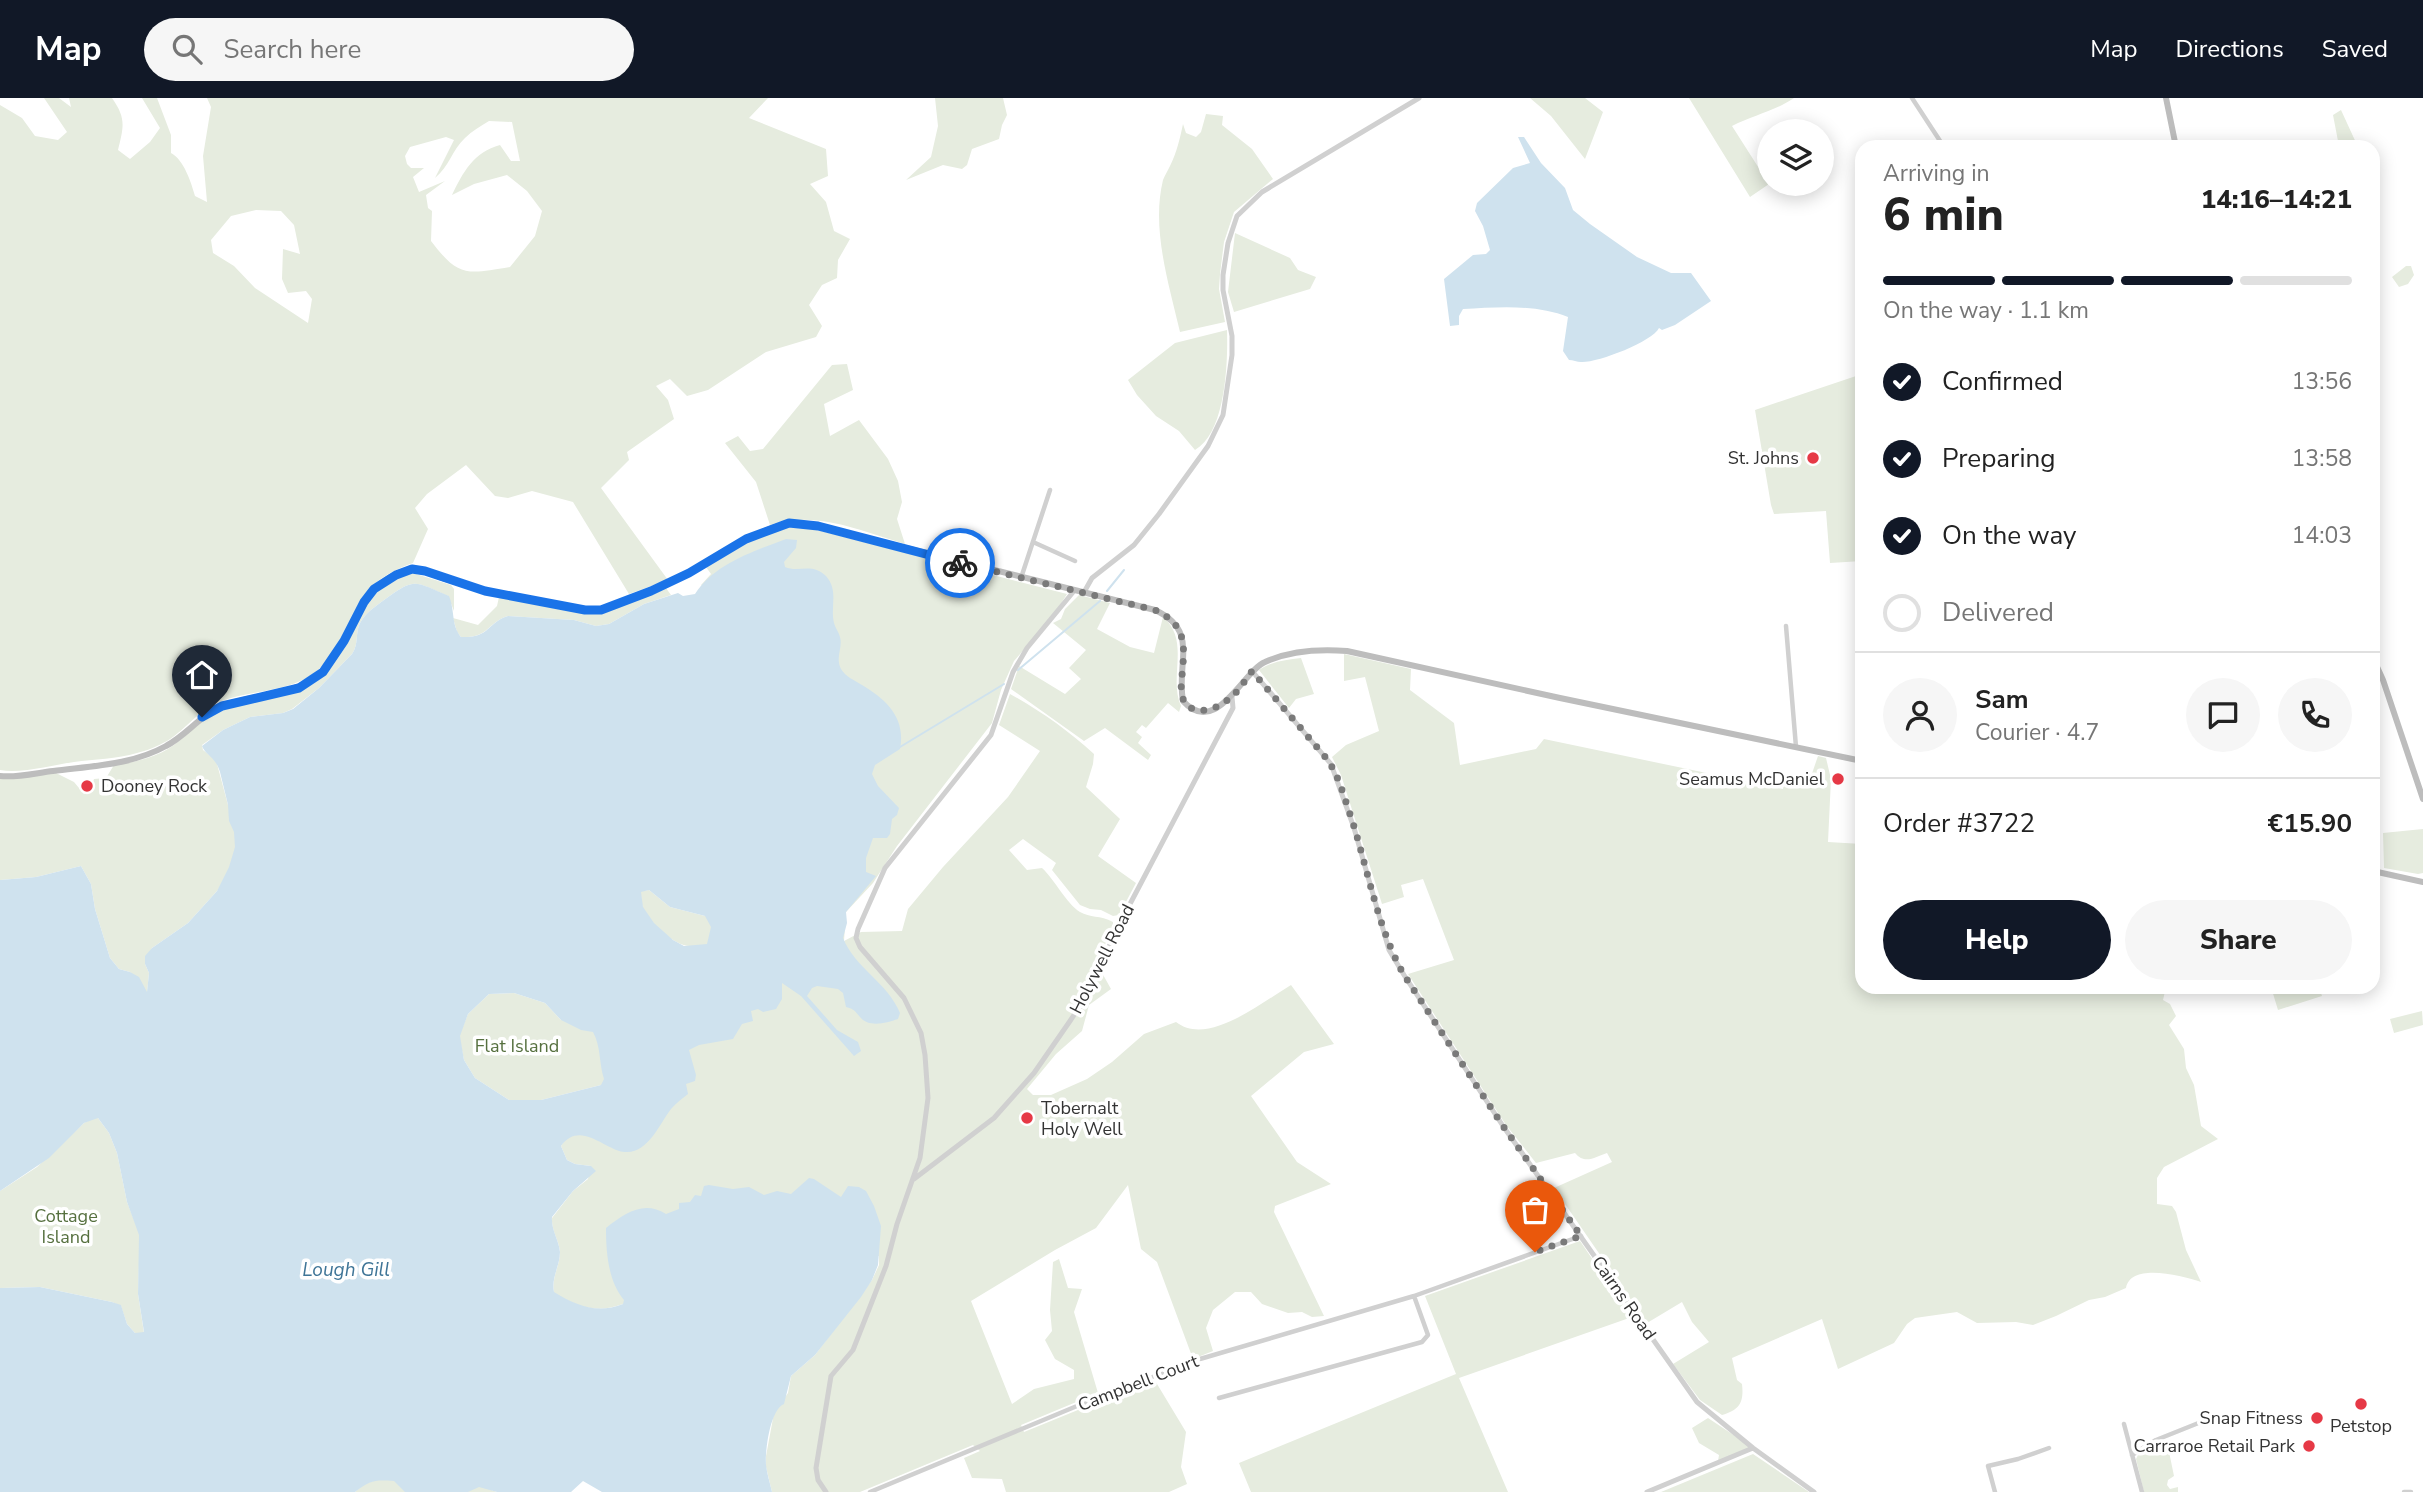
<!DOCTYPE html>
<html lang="en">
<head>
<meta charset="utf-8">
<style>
  :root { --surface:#fff; --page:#f6f6f6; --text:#222; --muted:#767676; --line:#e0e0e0; --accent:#111827 }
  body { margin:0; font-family:"Nunito Sans",sans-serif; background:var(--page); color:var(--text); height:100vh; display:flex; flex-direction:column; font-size:26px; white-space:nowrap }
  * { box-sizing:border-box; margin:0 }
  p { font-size:23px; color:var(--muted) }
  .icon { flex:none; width:38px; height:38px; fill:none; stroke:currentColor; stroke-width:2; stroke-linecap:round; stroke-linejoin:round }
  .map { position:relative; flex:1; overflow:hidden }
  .drawer { position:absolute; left:1855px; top:42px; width:525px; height:854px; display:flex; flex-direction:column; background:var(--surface); border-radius:21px; box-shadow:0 4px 18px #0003 }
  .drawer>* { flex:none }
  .buttons { position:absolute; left:1757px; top:21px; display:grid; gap:14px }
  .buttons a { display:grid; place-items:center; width:77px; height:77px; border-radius:50%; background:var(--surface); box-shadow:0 4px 18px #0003; font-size:35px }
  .pin { position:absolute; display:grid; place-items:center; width:60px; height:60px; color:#fff; margin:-72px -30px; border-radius:50% 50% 50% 0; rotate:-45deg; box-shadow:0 0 7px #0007 }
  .pin .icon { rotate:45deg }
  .courier { position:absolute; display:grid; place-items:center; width:70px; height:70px; margin:-35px; border:5px solid #1a73e8; border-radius:50%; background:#fff; color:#222; box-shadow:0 2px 9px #0007 }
  .headline em { font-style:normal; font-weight:800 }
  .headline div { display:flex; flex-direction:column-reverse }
  .headline { display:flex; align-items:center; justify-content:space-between; height:119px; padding:0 28px }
  h1 { font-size:46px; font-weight:800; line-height:52px }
  .bar { display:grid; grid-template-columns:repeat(4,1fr); gap:10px 7px; align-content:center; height:84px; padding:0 28px }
  .bar i { height:9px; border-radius:5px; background:var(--line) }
  .bar .current { background:var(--accent) }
  .bar p { grid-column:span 4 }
  .line { display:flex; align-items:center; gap:18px; padding:0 28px; border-top:2px solid var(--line) }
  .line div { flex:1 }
  .round { display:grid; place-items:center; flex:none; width:74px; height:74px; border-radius:37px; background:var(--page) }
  ol { padding:0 28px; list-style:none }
  li { display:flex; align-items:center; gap:21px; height:77px }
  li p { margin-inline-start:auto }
  li .icon { padding:7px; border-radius:50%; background:var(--accent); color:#fff; stroke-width:4 }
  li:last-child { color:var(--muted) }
  li i { width:38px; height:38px; border:4px solid var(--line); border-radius:50% }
  .primary-button { display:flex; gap:14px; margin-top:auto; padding:14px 28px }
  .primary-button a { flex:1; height:80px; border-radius:42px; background:var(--accent); color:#fff; font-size:28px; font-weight:800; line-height:80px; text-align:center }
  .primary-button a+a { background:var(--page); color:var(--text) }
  header { display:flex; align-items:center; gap:42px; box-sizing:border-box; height:98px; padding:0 35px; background:var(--accent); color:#fff }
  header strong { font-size:33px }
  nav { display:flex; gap:38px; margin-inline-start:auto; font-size:24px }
  .search { width:490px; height:63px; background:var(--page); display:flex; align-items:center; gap:18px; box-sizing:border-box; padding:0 24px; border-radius:38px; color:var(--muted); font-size:26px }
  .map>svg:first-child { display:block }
  .green { fill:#e6ecdf; fill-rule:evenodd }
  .water { fill:#cfe2ee; fill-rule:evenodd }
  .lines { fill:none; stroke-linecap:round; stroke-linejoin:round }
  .stream { stroke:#cfe2ee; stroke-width:2 }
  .minor { stroke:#d0d0d0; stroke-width:4.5 }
  .tertiary { stroke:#d0d0d0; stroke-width:5 }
  .secondary { stroke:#bdbdbd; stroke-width:6 }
  .done { stroke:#7a7a7a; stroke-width:7; stroke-dasharray:0 12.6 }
  .route { stroke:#1a73e8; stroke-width:9 }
  .poi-dot { fill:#e63946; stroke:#fff; stroke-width:2.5 }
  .labels { text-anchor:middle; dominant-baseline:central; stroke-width:7; stroke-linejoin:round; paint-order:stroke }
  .poi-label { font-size:18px; fill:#333; stroke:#fff; text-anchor:end }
  .street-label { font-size:18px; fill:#333; stroke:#fff }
  .park-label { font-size:18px; fill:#56703f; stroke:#fff }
  .water-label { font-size:19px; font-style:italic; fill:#3f7597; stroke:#fff }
</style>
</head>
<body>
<header>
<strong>Map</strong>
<div class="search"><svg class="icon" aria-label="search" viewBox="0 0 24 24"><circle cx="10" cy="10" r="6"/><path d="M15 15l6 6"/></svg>Search here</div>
<nav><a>Map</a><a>Directions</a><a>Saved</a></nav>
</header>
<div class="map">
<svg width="2423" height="1394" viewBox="0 0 2423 1394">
  <rect width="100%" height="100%" fill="#fff"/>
  <path class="green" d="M44 0H59L71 9 69 0H112C126 20 124 28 118 52L130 61 150 44 160 30 142 0H157L171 37V55C184 62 191 84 195 98L207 104 203 58 211 9 207 0H768L749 20 826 51 828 78 810 86 826 104 834 133 850 141 838 162 837 180 822 187 809 207 822 228 816 239 766 254 708 292 687 298 670 281 656 288 668 302 674 321 627 354 629 362 601 390 668 482 629 496 573 404 532 393 508 400 495 398 466 367 427 396 415 410 428 431 413 465C343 490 363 525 321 569 297 594 254 591 222 603 197 612 187 631 167 643 158 648 146 653 137 655 117 661 94 661 74 664 52 667 21 676 0 672V7L22 20 35 38 58 42 67 34ZM489 23 512 24 520 63H511L500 47C474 54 463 74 452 97L474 86 507 77 527 93 542 113 535 138 510 169C467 176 459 180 431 143L432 113 428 110 426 97 445 83 419 94 413 79 424 70H411L407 66 405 58 410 49 446 39 454 42 435 80C449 69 452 52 465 40 472 33 481 28 489 23ZM256 112 281 113 294 127 300 156 283 151 282 181 288 195 306 193 312 201 308 225 255 190 234 168 213 155 211 142 231 118Z
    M935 0H1003L1007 17 1002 27 999 41 972 51 967 67 962 71 943 67 906 82 931 59 938 28Z
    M1530 0H1585L1603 14 1585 61 1551 18Z
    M1689 0H1794C1775 13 1753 17 1732 28L1769 86 1750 99Z
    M2341 12 2358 49H2335L2338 43 2333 17Z
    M1206 16 1223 18 1222 27 1252 51 1273 81 1234 114 1224 144 1220 176 1219 191 1225 224 1180 234C1169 186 1151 131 1163 82 1165 77 1168 72 1170 68 1177 54 1180 40 1183 26L1186 35 1196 39 1201 34Z
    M1235 135 1290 160 1298 172 1316 179 1310 191 1234 214 1228 194Z
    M2406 168H2411L2414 177 2408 186 2399 189 2392 179Z
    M1227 232C1228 263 1226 335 1195 352L1179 333 1156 318 1137 297 1128 282 1175 245Z
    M847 266 853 292 824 306 830 338 859 322 888 361 898 383 902 404 897 421 905 446C860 433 817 412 770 427L756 384 725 345 738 338 750 353 763 351 832 267Z
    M1859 277 1862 281V463L1830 465 1826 413 1774 416 1771 407 1755 312Z
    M788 429 817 432 1067 496 1053 518 1014 563 1001 592 992 625 897 748 873 785 846 814 844 843 861 834 902 833 908 811 943 769 1008 699 1040 653 999 627 1010 596C1039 612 1069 633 1094 656L1093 666 1086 689 1120 721 1098 758 1136 785 1119 817 1113 818 1101 812 1090 811 1080 807 1052 772 1056 765 1023 741 1009 752 1027 772 1042 770C1055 782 1066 805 1080 814 1090 820 1100 817 1113 824V831L1096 864 1111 891 1089 907 1082 933 1056 956 1027 991 1033 997H1051L1087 981 1112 964 1144 936 1176 924C1208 949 1262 904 1291 887L1334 946 1304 954 1251 998 1297 1064 1331 1086 1275 1108 1274 1114 1324 1218 1312 1219 1302 1214 1288 1215 1262 1206 1251 1194H1235L1213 1212 1206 1230 1213 1253 1193 1261 1157 1164 1141 1151 1128 1087 1096 1130 1055 1152 971 1203 1012 1306 1034 1291 1074 1281V1272L1055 1261 1045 1242 1052 1233 1050 1212 1053 1164 1059 1161 1068 1190 1082 1191 1074 1214 1098 1295 1021 1327 1024 1334 1154 1281 1186 1334 1181 1369 1187 1386 1169 1394H1006L1002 1381 972 1380 964 1360 980 1353 973 1347 860 1394H772L766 1369V1358L774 1315 788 1295 791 1278 815 1257 872 1182 879 1167V1158L849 1157 623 1206C596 1216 578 1209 554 1195 551 1180 560 1168 560 1154 559 1142 551 1132 552 1120L573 1093 588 1081 591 1068 575 1066 567 1062 561 1048 601 987 541 1002H509L475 980 464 962 459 938 468 916 489 896 514 895 545 905 561 922 690 848C674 848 649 824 643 810 641 805 641 798 641 793L649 792 670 809 705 818 726 508 701 487 711 476 706 469 745 445Z
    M413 475 451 487 454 491V513L448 498C413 483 416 479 384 502 375 509 366 514 360 525 355 535 359 546 352 556L319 590 292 611 283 615 250 619 223 632 202 647 203 652 216 662 228 707 255 739 217 793 188 825 152 850 145 866 149 875 147 895 130 874 119 871 110 860 95 811 91 786 81 768 36 779 0 782V681L56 675 74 684 84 696 91 691 94 681 106 680 114 667C135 664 156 660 174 647 191 634 205 617 226 610 258 599 300 601 325 575 361 538 354 491 413 475Z
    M666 490 671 497 644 506 609 526 596 528 574 522 508 518C486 525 490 540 461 539L457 534 453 520 478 527 497 508 499 499 584 515 603 514Z
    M1079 497 1110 505 1097 531 1130 549 1154 555 1163 519C1191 543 1168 579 1181 608L1179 614 1168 605 1146 630 1142 627 1136 634 1142 639 1138 645 1151 657 1148 662 1105 630 1084 643 1011 591 1019 568 1065 596 1081 581 1069 570 1086 552 1053 525 1061 521 1065 511Z
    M1344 556 1411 571 1410 592 1454 625 1460 667 1536 651 1544 641 1783 691 1784 686 1807 690 1818 658 1826 660 1831 681 1828 744 1862 746V889H2166L2163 902 2170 906 2176 918 2169 927 2184 951 2186 970 2194 987 2201 1028 2218 1041 2164 1069 2157 1080V1106L2172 1108 2176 1114 2186 1152 2201 1184C2182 1178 2131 1164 2126 1190L2105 1199 2089 1202 2056 1218 2033 1227 2016 1224 1977 1225 1957 1214 1915 1220 1907 1226 1894 1245 1838 1271 1822 1221 1732 1260 1737 1282 1742 1286C1744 1304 1740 1312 1722 1317L1700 1302 1673 1266 1709 1244 1692 1224 1682 1204 1647 1225 1554 1090 1612 1064 1607 1055C1595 1059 1585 1067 1575 1055L1536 1065 1506 1027 1408 876 1454 862 1423 781 1401 787 1404 799 1382 806 1341 677 1332 659 1346 647 1379 633 1365 579 1344 583Z
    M1301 560 1314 596 1296 601 1289 610 1259 572C1272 563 1286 562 1301 560Z
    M2423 731V775L2418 776 2384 770 2383 735Z
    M2271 889H2319L2322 898 2278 912Z
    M2422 913 2423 927 2394 935 2390 921Z
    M95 1019 98 1020 109 1035 117 1055 127 1104 140 1137 138 1196 144 1235H135L127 1226 121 1208 112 1204 40 1189 0 1190V1093L37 1069 84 1025Z
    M1580 1143 1632 1219 1459 1280 1508 1394H1251L1239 1365 1456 1276 1425 1198Z
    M1708 1320 1753 1350 1718 1363 1719 1357 1699 1345 1692 1330Z
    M2160 1343 2167 1344 2174 1378 2168 1382 2167 1387 2170 1391 2178 1389V1394H2144L2136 1361 2138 1357Z
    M1753 1356 1809 1394H1661Z
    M379 1381 466 1383 497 1394H355L364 1386Z"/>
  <path class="water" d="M1518 39H1524L1541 65 1565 90 1573 112 1590 126 1637 159 1671 175H1691L1711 203 1675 227 1662 232 1659 230C1652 244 1597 265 1581 264 1577 264 1573 262 1569 262L1563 253 1568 219C1536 206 1498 209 1463 211L1459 218V227L1450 228 1444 181 1473 157 1486 156 1490 152 1483 128 1475 113 1477 105 1513 70 1530 65Z
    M786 441 797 442 796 450 784 464 785 469C799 475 812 464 826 478 839 493 830 508 834 525 835 530 839 534 840 539 843 550 835 559 841 571 846 579 854 582 862 587 887 602 906 620 900 651L875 667 872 676 878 688 899 710 897 717 892 721 890 736 887 740H873L866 760V774L876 778 846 814 847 825 843 840C855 870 888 885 900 915L898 921C886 925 869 930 860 919 855 913 854 911 846 909L843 895 838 891 817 888 812 890 807 898 837 932 858 944 861 953 854 958 801 898 782 885V901L776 911 763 914 758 911 751 913 753 923 742 926 733 941 699 947 689 952 696 977 695 983 686 986 688 996C683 1000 676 1005 671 1011 660 1025 648 1056 625 1054 606 1053 580 1021 561 1048L567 1062 575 1066 591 1068 596 1073 573 1093 552 1119C551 1132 559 1142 560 1154 560 1168 551 1180 554 1194 577 1208 597 1216 623 1206L624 1202C608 1183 606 1154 606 1130 625 1115 644 1102 666 1116L679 1111V1105L690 1104 695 1097 701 1098 704 1088 709 1087 733 1091 749 1089 764 1097 777 1093 791 1096 809 1080 814 1081 841 1099 848 1088 859 1089 866 1093 874 1108 881 1128 878 1167 872 1182 861 1199 815 1257 791 1278 784 1306C770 1312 765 1352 766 1367 767 1376 770 1385 772 1394H602L583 1383 571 1394H497L479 1389 468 1394H405L394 1383C374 1382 371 1382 355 1394H0V1190L40 1189 112 1204 121 1207 127 1226 135 1235 144 1234 138 1196 139 1137 127 1104 117 1055 109 1035 98 1020 84 1025 49 1060 0 1093V782L36 779 81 768 91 786 95 811 110 860 119 871 130 874 139 879 147 894 149 875 145 866V858L152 850 188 825 217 793 229 769 235 749 234 734 229 723 228 707 220 674C215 658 206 658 202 648L223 632 250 619 283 615 293 611 319 590 352 556C359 546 355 535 360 525 366 514 375 509 384 502 416 479 413 483 449 498 455 512 451 527 461 539 491 540 486 525 508 518L574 522 596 528 609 526 644 506 678 495 683 498 695 496C714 466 754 453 786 441ZM649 792 670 809 705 818 711 829 707 846 684 848 673 842 654 825 643 809 641 794ZM514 895 545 905 561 922 581 932 593 934C601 948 599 966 604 981L601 987 541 1002H509L475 980 464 962 460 938 468 916 489 896Z"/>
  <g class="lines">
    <path class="stream" d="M1107 493 1124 472
      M1018 572 1100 503
      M900 649 1004 586"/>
    <path class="minor" d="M1912 0 1944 49
      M1033 444 1075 463
      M1021 480 1050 392
      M1786 528 1796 649
      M1219 1300 1422 1244 1428 1237 1414 1198
      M2124 1326 2142 1394
      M2132 1357 2156 1342 2206 1322
      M870 1394 1089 1303 1200 1261 1414 1198 1581 1138
      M1995 1394 1988 1368 2018 1361 2049 1350
      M2404 1394H2411"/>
    <path class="tertiary" d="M1083 496 1092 480 1134 447 1159 416 1208 348 1223 317 1232 257V238L1223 192V177L1228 145 1237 118 1262 94 1419 0
      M1252 573 1331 666 1354 730 1389 852 1404 877 1503 1028 1697 1304 1753 1350 1814 1394
      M914 1081 994 1020 1034 975 1070 923 1084 902 1120 825 1233 610 1232 599
      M826 1394 818 1382 816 1370 831 1278 853 1252 886 1168 897 1126 920 1060 928 1000 925 957 921 935 904 900 860 849 856 840 858 831 885 770 991 637 1013 574 1027 550 1074 493
      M1647 1394 1753 1350"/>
    <path class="secondary" d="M2166 0 2176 49
      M2373 560 2383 582 2423 701
      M0 678C17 680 36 675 53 673 91 668 132 667 166 648 187 637 200 617 223 608 255 595 295 599 322 574 356 542 357 483 409 472 422 470 434 477 445 481 491 496 538 504 585 512H601L651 493 689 475 745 441 772 430 789 425 818 428 1155 512C1200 533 1176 564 1183 603 1216 640 1243 573 1265 564 1289 553 1321 551 1347 553L1560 600 1862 663
      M2373 773 2423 784"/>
  </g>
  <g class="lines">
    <path class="done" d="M960 465 1155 512C1194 530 1182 557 1181 594 1186 621 1214 614 1230 600 1239 593 1245 582 1252 573L1322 655C1338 673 1343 696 1351 719 1368 771 1377 829 1404 877L1503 1028 1581 1138 1535 1154"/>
    <path class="route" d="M202 619 222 608 299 590 323 574 344 543 364 504 374 491 396 477 412 471 425 473 485 493 585 512H601L651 493 689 475 746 441 789 425 818 428 960 465"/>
  </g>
  <g class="poi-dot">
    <circle cx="1813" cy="360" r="7"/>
    <circle cx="1838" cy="681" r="7"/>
    <circle cx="87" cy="688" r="7"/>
    <circle cx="1027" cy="1020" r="7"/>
    <circle cx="2361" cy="1306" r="7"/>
    <circle cx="2317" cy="1320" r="7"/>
    <circle cx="2309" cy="1348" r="7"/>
  </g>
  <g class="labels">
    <g class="poi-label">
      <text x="1799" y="360">St. Johns</text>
      <text x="1824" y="681">Seamus McDaniel</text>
      <text x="101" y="688" text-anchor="start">Dooney Rock</text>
      <text x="1041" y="1010" text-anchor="start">Tobernalt<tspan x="1041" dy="21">Holy Well</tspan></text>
      <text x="2303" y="1320">Snap Fitness</text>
      <text x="2361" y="1328" text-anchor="middle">Petstop</text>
      <text x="2295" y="1348">Carraroe Retail Park</text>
    </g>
    <g class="street-label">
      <text transform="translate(1102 861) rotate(-63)">Holywell Road</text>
      <text transform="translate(1624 1200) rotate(55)">Cairns Road</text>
      <text transform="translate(1138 1285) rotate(-21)">Campbell Court</text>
    </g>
    <g class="park-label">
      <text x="517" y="948">Flat Island</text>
      <text x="66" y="1118">Cottage<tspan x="66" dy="21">Island</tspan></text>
    </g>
    <g class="water-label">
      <text x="346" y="1172">Lough Gill</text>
    </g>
  </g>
</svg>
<div class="buttons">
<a><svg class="icon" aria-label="layers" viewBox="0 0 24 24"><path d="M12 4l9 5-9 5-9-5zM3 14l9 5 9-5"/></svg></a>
</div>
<div class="pin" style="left:1535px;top:1154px;background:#ea580c"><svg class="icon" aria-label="bag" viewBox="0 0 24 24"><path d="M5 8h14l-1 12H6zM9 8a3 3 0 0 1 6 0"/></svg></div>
<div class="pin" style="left:202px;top:619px;background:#1f2937"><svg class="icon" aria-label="home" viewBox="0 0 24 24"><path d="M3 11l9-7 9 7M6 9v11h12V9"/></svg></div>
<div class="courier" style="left:960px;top:465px"><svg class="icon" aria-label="bike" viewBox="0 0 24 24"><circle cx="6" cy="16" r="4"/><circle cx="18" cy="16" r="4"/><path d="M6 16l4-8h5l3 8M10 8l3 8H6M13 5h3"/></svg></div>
<section class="drawer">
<div class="headline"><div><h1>6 min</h1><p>Arriving in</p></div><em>14:16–14:21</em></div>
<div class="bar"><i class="current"></i><i class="current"></i><i class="current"></i><i></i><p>On the way · 1.1 km</p></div>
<ol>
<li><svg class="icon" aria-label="check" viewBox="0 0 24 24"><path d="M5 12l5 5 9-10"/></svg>Confirmed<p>13:56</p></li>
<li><svg class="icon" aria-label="check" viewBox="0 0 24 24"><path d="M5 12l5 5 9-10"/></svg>Preparing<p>13:58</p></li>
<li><svg class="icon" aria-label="check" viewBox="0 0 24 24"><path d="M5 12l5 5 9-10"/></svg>On the way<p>14:03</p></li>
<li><i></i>Delivered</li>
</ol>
<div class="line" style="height:126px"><a class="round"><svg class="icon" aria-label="person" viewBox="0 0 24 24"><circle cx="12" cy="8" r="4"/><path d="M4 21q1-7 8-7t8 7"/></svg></a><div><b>Sam</b><p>Courier · 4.7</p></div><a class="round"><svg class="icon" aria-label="chat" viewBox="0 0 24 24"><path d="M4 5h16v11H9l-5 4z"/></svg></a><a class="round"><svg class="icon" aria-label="phone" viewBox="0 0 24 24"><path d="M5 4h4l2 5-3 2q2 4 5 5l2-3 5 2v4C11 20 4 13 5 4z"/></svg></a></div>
<div class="line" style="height:91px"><div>Order #3722</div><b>€15.90</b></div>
<div class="primary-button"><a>Help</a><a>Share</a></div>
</section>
</div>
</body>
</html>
